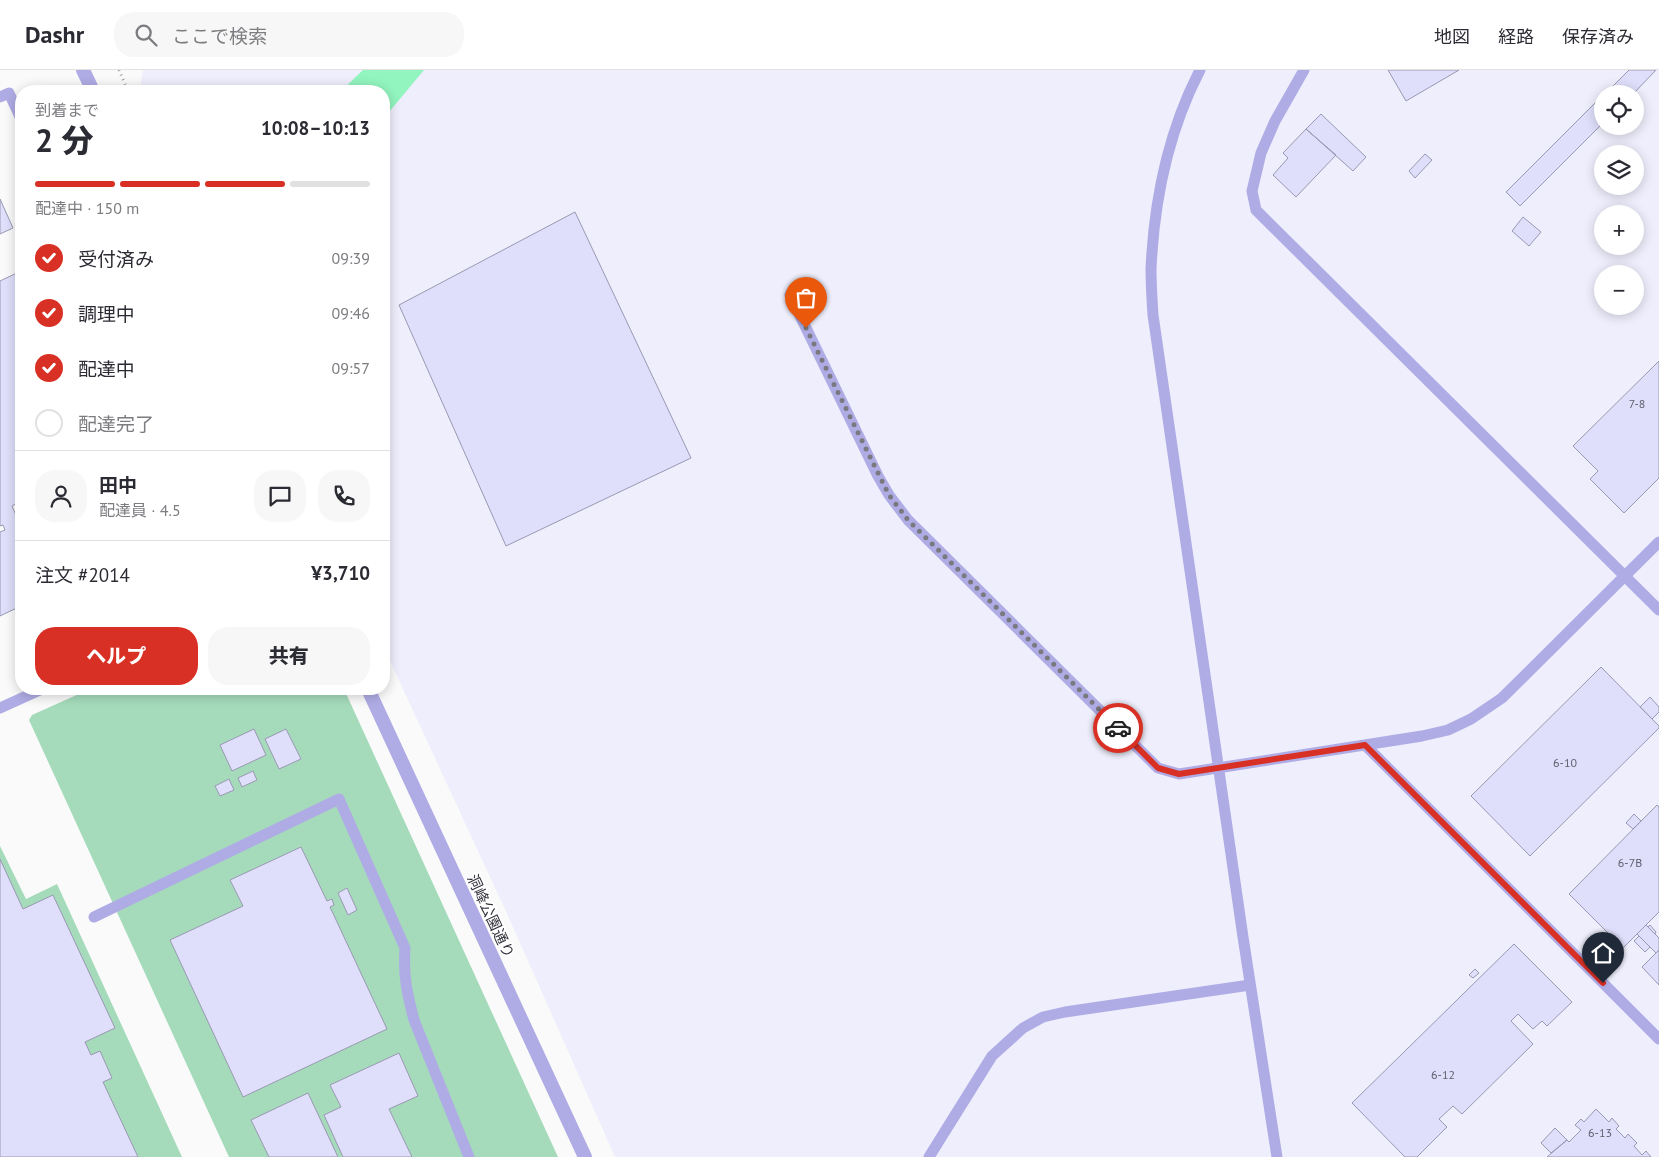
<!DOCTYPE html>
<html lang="ja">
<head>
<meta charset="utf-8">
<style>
  :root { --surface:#fff; --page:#f7f7f7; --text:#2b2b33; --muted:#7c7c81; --line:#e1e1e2; --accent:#d93025 }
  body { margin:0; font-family:"PT Sans","Noto Sans JP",sans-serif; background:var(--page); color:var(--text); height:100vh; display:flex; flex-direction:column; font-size:19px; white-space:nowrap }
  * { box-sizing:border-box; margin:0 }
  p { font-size:16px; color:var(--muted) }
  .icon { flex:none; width:28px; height:28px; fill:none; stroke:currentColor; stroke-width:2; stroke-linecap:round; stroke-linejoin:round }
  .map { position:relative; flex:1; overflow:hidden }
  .side { position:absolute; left:15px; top:15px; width:375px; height:610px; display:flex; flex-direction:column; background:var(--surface); border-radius:20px; box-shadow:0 2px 12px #0003 }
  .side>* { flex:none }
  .fabs { position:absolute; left:1594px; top:15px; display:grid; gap:10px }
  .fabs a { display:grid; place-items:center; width:50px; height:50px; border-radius:50%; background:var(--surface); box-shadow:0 2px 12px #0003; font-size:25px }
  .pin { position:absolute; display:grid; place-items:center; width:42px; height:42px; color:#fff; margin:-51px -21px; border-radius:50% 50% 50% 0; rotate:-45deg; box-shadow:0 0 5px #0007 }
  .pin .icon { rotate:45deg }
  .courier { position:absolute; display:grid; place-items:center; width:50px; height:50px; margin:-25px; border:4px solid #d93025; border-radius:50%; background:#fff; color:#222; box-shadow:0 1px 6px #0007 }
  .summary em { font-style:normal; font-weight:800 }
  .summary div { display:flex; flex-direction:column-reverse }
  .summary { display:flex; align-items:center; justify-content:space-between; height:85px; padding:0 20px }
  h1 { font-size:32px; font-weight:800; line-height:38px }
  .bar { display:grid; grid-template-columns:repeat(4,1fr); gap:8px 5px; align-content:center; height:60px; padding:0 20px }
  .bar i { height:6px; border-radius:4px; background:var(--line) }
  .bar .on { background:var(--accent) }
  .bar p { grid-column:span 4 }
  .line { display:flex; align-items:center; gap:12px; padding:0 20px; border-top:1px solid var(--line) }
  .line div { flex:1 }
  .round { display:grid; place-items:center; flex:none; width:52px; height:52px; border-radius:20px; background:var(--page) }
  ol { padding:0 20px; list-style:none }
  li { display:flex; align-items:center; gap:15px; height:55px }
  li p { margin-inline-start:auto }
  li .icon { padding:5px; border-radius:50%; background:var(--accent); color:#fff; stroke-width:4 }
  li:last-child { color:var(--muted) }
  li i { width:28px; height:28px; border:2px solid var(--line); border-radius:50% }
  .button { display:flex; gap:10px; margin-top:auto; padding:10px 20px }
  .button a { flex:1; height:58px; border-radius:20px; background:var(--accent); color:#fff; font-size:20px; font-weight:800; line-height:58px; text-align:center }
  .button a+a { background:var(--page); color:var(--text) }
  header { display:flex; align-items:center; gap:30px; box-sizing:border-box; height:70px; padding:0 25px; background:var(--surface); border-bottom:1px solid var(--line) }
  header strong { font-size:24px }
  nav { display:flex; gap:28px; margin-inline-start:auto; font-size:18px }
  .search { width:350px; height:45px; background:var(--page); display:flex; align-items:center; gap:12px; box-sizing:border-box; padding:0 18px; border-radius:20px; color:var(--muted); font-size:19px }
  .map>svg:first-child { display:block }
  .built { fill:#eeeefc; fill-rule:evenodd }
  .green { fill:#a5dbbb }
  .water { fill:#92f4be }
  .building { fill:#e0dffb; stroke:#9998b2 }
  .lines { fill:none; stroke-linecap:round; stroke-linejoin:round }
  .path { stroke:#9f9fa4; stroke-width:3; stroke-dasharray:1 4; stroke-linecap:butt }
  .service { stroke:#aface5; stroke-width:11 }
  .tertiary { stroke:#aface5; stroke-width:14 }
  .done { stroke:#79797f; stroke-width:5; stroke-dasharray:0 9 }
  .route { stroke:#d93025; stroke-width:6 }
  .labels { text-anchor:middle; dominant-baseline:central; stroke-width:4; stroke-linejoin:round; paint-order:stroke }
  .number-label { font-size:12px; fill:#5e5e6c }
  .street-label { font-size:15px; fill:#33333d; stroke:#fff }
</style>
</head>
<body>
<header>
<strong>Dashr</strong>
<div class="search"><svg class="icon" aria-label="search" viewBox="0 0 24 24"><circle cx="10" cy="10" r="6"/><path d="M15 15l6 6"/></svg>ここで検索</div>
<nav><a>地図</a><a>経路</a><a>保存済み</a></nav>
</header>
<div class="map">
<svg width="1659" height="1087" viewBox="0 0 1659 1087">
  <rect width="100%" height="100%" fill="#fafafa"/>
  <path class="built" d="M143 0H1659V1087H615L509 848 384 578V21H140ZM1602 24H1635V56H1602ZM1602 84H1635V116H1602ZM1602 144H1635V176H1602ZM1602 204H1635V236H1602Z"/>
  <path class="green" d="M90 619H344L558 1087H229L29 650 32 645Z
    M0 776 26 829 57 814 182 1087H0Z"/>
  <path class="water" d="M363 0H424L384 48V21H341Z"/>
  <path class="building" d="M1388 0H1459L1406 31Z
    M1629 0H1656L1633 24H1605Z
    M1602 26V54L1520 136 1506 122Z
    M1321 44 1366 87 1353 101 1306 59Z
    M1306 59 1336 85 1296 127 1273 105 1288 88 1283 83Z
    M1425 84 1432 90 1415 108 1409 101Z
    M0 129 13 158 0 164Z
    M575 142 691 388 506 476 399 235Z
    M1523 147 1541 162 1529 176 1512 161Z
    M21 201V431L12 436 19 452H21V536L0 546V462L5 460 3 455 0 456V211Z
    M1659 291V408L1624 443 1590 409 1598 401 1573 376Z
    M1601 597 1659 656V658L1530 786 1471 726Z
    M1650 627 1659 637V642L1652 649 1640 637Z
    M254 659 266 685 232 701 220 675Z
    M286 659 301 689 279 699 265 669Z
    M253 701 257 710 242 717 238 708Z
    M229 709 234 720 220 726 215 716Z
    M1657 735 1659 737V842L1623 878 1569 824Z
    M1634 744 1641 751 1633 759 1626 753Z
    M301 777 327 831 332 829 334 835 330 837 387 959 243 1027 170 870 243 836 230 810Z
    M0 789 23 839 53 825 115 958 85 972 91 985 100 981 112 1008 103 1012 138 1087H0Z
    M347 818 357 840 348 845 338 823Z
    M1646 855 1659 868V880L1656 883 1637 864Z
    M1650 855 1656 862 1655 864 1648 857Z
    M1639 866 1650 877 1645 882 1634 871Z
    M1514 874 1572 932 1547 956 1542 951 1533 959 1518 944 1511 951 1533 974 1462 1044 1453 1036 1439 1049 1447 1057 1417 1087H1405L1352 1033Z
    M1659 880V915L1642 897Z
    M1475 899 1479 903 1473 908 1469 905Z
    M399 983 418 1026 389 1039 412 1087H343L324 1045 341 1037 330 1015Z
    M308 1023 338 1087H269L251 1050Z
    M1596 1039 1609 1052 1612 1048 1619 1056 1616 1059 1625 1068 1628 1064 1637 1073 1634 1076 1642 1085 1646 1081 1651 1087H1547L1567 1070 1569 1072 1581 1060 1575 1055 1581 1049 1584 1052Z
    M1555 1058 1567 1070 1551 1083 1541 1073Z"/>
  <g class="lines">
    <path class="path" d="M119 0 128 21"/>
    <path class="service" d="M1200 0C1168 62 1154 131 1151 199 1151 215 1152 230 1153 245L1243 867 1277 1087
      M1304 0 1275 51 1261 83 1252 121 1256 140 1659 540
      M0 27 9 23 21 49
      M790 225 878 406 889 425 908 450 1158 698 1179 704 1422 666 1448 660 1471 649 1502 628 1659 472
      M0 638 42 619
      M1365 675 1659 969
      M94 847 339 729 405 878C403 906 407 923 414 950L469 1087
      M929 1087 992 986 1023 958 1043 947 1065 942 1250 915"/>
    <path class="tertiary" d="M83 0 93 21
      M368 619 585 1087"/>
  </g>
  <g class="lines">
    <path class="done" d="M806 258 889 425 908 450 1118 658"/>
    <path class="route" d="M1118 658 1158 698 1179 704 1365 675 1603 913"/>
  </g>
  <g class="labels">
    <g class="number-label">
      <text x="1637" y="333">7-8</text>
      <text x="1565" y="692">6-10</text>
      <text x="1630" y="792">6-7B</text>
      <text x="1443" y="1004">6-12</text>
      <text x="1600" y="1062">6-13</text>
    </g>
    <g class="street-label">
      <text transform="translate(491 846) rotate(65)">洞峰公園通り</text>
    </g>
  </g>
</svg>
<div class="fabs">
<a><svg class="icon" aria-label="locate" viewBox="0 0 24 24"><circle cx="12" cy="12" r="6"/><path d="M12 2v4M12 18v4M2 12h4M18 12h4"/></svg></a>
<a><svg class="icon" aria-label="layers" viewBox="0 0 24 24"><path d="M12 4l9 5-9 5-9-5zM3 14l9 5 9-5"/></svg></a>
<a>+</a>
<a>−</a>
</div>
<div class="pin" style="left:806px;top:258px;background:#ea580c"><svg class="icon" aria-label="bag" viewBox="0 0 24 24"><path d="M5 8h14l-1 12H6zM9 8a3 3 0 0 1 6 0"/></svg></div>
<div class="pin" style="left:1603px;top:913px;background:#1f2937"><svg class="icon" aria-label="home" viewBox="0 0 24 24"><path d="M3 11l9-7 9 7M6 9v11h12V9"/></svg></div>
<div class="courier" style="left:1118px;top:658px"><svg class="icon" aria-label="car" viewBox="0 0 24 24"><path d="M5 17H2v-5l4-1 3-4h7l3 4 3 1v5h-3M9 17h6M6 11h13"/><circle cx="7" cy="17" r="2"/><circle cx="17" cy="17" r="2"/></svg></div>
<section class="side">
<div class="summary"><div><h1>2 分</h1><p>到着まで</p></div><em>10:08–10:13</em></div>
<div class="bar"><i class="on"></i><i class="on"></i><i class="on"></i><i></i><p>配達中 · 150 m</p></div>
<ol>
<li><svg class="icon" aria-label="check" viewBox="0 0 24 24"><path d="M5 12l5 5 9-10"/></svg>受付済み<p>09:39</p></li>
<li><svg class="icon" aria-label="check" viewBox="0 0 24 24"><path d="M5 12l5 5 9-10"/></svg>調理中<p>09:46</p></li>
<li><svg class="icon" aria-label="check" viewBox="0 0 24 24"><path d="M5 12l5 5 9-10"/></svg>配達中<p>09:57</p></li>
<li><i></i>配達完了</li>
</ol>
<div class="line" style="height:90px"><a class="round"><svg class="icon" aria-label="person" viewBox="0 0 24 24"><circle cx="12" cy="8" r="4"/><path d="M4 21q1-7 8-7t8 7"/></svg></a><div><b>田中</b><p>配達員 · 4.5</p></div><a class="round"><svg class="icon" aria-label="chat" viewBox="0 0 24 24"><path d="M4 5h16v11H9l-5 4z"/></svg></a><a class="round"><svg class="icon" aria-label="phone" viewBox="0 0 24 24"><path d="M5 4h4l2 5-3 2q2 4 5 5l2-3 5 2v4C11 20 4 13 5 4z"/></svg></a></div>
<div class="line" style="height:65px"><div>注文 #2014</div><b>¥3,710</b></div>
<div class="button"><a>ヘルプ</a><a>共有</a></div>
</section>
</div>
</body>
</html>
